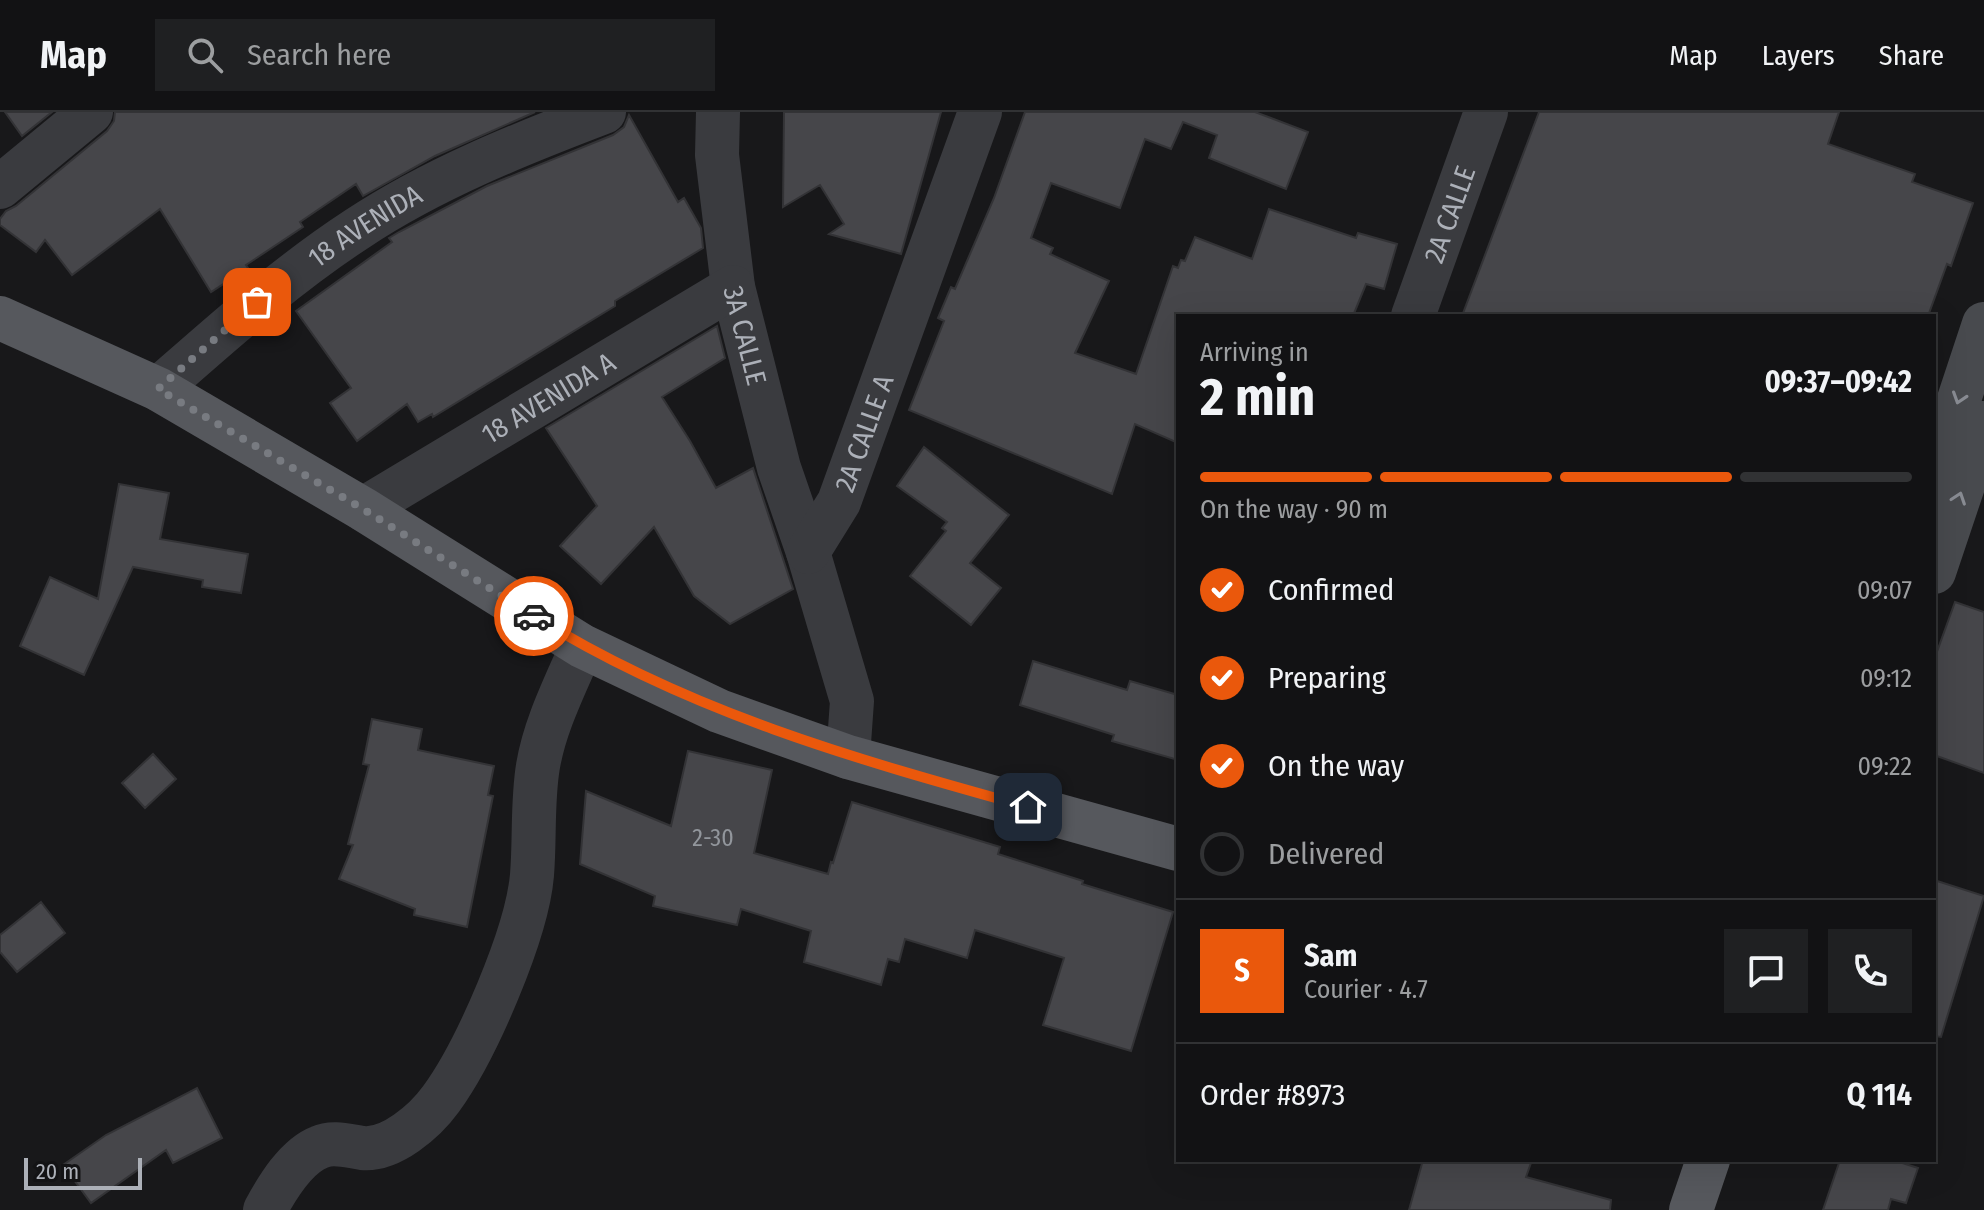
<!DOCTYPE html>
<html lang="en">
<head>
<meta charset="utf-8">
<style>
  :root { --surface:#121214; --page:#1f2022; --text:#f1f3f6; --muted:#9c9ea0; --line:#313234; --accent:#ea580c }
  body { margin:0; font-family:"Fira Sans Condensed",sans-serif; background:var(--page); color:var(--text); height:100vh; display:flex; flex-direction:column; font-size:30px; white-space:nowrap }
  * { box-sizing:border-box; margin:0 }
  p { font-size:26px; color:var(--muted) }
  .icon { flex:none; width:44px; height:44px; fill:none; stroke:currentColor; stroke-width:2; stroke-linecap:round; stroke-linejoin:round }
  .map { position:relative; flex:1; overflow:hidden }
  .panel { position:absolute; left:1176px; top:202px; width:760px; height:848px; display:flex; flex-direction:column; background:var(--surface); border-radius:0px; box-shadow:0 8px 32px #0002,0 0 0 2px var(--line) }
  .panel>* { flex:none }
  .scale { position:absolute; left:24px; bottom:20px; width:118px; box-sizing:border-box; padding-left:8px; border:4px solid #acb0b8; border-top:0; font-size:22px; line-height:28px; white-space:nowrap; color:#acb0b8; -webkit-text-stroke:6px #131315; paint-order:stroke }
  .pin { position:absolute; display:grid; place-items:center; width:68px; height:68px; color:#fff; margin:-34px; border-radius:16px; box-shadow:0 4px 12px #0006 }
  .courier { position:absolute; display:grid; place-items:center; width:80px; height:80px; margin:-40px; border:6px solid #ea580c; border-radius:50%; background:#fff; color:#222; box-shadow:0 2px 10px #0007 }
  .head em { font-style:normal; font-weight:700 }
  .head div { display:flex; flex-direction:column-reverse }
  .head { display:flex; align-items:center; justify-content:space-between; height:136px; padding:0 24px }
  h1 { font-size:52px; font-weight:700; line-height:60px }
  .bar { display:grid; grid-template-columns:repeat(4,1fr); gap:12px 8px; align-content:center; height:96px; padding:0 24px }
  .bar i { height:10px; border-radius:6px; background:var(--line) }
  .bar .current { background:var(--accent) }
  .bar p { grid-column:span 4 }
  .line { display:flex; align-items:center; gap:20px; padding:0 24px; border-top:2px solid var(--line) }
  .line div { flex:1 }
  .round { display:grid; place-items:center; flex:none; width:84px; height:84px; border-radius:0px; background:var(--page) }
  ol { padding:0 24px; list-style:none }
  li { display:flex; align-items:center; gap:24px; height:88px }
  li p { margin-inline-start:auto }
  li .icon { padding:8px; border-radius:50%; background:var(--accent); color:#fff; stroke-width:4 }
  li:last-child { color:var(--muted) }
  li i { width:44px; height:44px; border:4px solid var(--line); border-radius:50% }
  header { display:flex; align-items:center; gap:48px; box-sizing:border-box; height:112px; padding:0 40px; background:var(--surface); border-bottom:2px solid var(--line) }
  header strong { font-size:38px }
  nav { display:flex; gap:44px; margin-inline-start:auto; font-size:28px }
  .search { width:560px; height:72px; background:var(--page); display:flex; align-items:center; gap:20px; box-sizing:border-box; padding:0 28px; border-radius:0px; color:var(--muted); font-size:30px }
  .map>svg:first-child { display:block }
  .building { fill:#46464a; stroke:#333336; stroke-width:2 }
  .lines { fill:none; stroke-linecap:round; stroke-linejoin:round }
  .minor { stroke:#3a3b3f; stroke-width:44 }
  .secondary { stroke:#484a4e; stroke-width:44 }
  .primary { stroke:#56585d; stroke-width:44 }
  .oneway { stroke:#898c93 }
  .done { stroke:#787b81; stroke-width:8; stroke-dasharray:0 14.4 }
  .route { stroke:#ea580c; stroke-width:10 }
  .labels { text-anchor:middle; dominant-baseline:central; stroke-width:8; stroke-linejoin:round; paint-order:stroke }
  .number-label { font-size:24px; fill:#92969c }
  .street-label { font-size:28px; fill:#acb0b8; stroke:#131315 }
</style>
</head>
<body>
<header>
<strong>Map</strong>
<div class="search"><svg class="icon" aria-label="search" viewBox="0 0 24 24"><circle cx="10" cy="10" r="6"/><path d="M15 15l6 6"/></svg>Search here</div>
<nav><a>Map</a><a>Layers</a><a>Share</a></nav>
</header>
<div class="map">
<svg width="1984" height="1098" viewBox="0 0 1984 1098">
  <rect width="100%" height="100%" fill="#18181a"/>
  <path class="building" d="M5 0H52L22 24Z
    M115 0H535L435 44 363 84 356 72 300 110 303 115 246 153 248 156 211 180 160 97 72 163 45 128 36 140 0 113V107L6 99 16 94 107 19 114 9Z
    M784 0H941L901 142 829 122 844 112 820 73 783 95Z
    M1025 0H1255L1308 20 1286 77 1209 46 1217 23 1183 10 1171 37 1145 27 1120 96 1051 71 1031 126 1053 136 1050 142 1109 169 1075 241 1136 262 1173 154 1178 156 1181 148 1185 149 1195 125 1252 147 1269 97 1356 126 1358 121 1397 132 1384 177 1366 172 1353 204H1178V331L1135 312 1112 382 909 298 944 209 938 206 951 175 955 177 994 86Z
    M1539 0H1839L1828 32 1915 62 1912 70 1973 91 1951 154 1947 152 1928 204H1462Z
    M629 3 678 90 684 86 701 116 703 136 615 189V194L433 305 432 302 418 310 407 292 357 329 330 291 351 276 296 199 392 130 389 126 399 120 487 74 613 23 624 15Z
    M717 214 725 246 662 285 690 329 716 376 753 356 793 477 730 512 694 484 654 415 601 472 560 434 597 394 546 316Z
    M924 335 1009 403 970 451 1001 476 971 513 910 464 946 419 942 416 947 410 897 374Z
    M119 372 169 381 160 427 248 442 241 481 202 475 203 468 133 455 84 563 20 534 50 465 98 487Z
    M1955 490 1984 500V661L1934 643V548Z
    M1033 549 1127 578 1130 569 1178 583V648L1112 629 1114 623 1020 593Z
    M372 607 422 617 418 638 494 654 488 683 493 684 467 815 414 803 415 797 339 767 353 733 348 732 369 653 363 652Z
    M688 639 772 658 754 741 828 762 831 750 833 751 852 690 1000 735 998 742 1083 769 1082 772 1173 800 1131 939 1043 913 1064 846 975 818 967 846 905 827 899 850 888 847 881 873 804 850 811 819 741 797 737 813 653 794 655 784 580 752 586 679 671 714Z
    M153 642 176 667 145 696 122 671Z
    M1934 768 1984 784 1941 925 1934 924Z
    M41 790 65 821 17 860 0 840V823Z
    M197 976 222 1026 173 1051 166 1038 91 1091 63 1053 106 1023Z
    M1423 1048H1532L1526 1065 1611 1088 1610 1098H1409Z
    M1840 1048H1893L1918 1056 1906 1091 1891 1087 1888 1098H1823Z"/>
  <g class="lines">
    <g class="minor">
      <path id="s1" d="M718 0 717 43 733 175 779 356 808 440 852 589 848 645"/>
      <path d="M0 75 91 0"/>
      <path id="s2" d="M1413 204 1486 0"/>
      <path id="s3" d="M158 277C222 221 285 164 357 117 432 67 520 32 604 0"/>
      <path id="s4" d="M363 397 733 175"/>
      <path id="s5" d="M808 440 839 390 980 0"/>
      <path d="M265 1098C277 1076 296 1044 320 1035 333 1029 348 1034 362 1036 391 1039 425 1009 441 987 476 939 527 822 532 763 535 726 532 690 538 654 545 612 566 572 582 534"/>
    </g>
    <path class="secondary" d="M1934 363 1984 212
      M1934 460 1984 311"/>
    <path class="primary" d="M0 206 158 277 363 397 582 534 719 599 848 645 1178 737
      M1691 1098 1708 1048"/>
  </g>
  <defs><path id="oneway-chevron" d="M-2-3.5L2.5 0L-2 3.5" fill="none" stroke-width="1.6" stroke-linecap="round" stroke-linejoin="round" transform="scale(2)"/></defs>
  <g class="oneway">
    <use href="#oneway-chevron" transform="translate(1959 286) rotate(108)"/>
    <use href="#oneway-chevron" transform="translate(1959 386) rotate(-71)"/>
  </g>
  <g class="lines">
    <path class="done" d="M257 190 158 277 363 397 534 504"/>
    <path class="route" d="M534 504C688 600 855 647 1028 695"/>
  </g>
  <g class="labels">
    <g class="number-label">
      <text x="713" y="726">2-30</text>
    </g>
    <g class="street-label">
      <text stroke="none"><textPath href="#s2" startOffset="108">2A CALLE</textPath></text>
      <text stroke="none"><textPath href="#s3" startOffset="264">18 AVENIDA</textPath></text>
      <text stroke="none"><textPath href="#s1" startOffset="226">3A CALLE</textPath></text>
      <text stroke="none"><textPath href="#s4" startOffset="216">18 AVENIDA A</textPath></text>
      <text stroke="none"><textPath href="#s5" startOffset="132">2A CALLE A</textPath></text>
    </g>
  </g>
</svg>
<div class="scale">20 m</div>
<div class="pin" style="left:257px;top:190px;background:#ea580c"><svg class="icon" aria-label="bag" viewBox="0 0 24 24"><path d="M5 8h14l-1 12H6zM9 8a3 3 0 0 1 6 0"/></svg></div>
<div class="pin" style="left:1028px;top:695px;background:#1f2937"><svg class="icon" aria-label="home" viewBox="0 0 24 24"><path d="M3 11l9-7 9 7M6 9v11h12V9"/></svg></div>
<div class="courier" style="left:534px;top:504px"><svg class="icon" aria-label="car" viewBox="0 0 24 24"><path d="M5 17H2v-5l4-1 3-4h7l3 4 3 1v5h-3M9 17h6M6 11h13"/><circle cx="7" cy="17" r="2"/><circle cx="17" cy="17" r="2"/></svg></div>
<section class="panel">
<div class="head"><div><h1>2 min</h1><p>Arriving in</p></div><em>09:37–09:42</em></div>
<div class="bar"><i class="current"></i><i class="current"></i><i class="current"></i><i></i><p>On the way · 90 m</p></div>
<ol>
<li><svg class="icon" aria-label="check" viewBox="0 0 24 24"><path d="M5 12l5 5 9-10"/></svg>Confirmed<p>09:07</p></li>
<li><svg class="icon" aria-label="check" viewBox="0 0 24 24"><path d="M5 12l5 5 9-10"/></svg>Preparing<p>09:12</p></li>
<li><svg class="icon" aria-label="check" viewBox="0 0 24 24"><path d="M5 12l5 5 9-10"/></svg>On the way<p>09:22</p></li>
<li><i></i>Delivered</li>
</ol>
<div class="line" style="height:144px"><b class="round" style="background:var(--accent);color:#fff">S</b><div><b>Sam</b><p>Courier · 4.7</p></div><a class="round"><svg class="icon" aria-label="chat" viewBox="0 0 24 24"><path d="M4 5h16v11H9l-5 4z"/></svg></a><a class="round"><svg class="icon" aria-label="phone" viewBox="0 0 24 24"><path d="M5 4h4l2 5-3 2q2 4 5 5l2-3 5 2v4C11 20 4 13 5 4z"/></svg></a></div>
<div class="line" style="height:104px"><div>Order #8973</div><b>Q 114</b></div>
</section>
</div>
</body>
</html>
